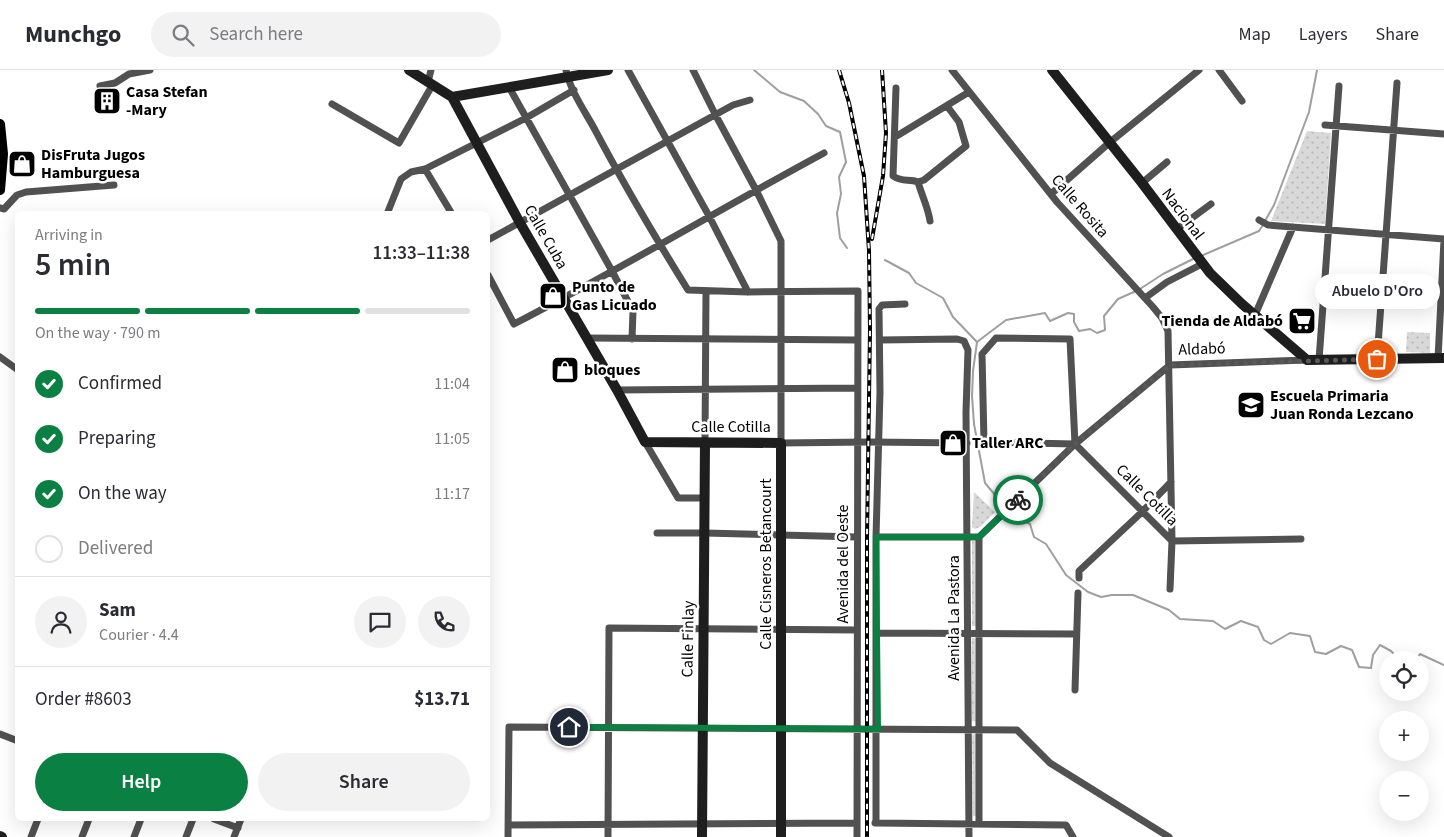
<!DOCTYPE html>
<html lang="en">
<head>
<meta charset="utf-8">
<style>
  :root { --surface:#fff; --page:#f2f2f3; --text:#2b2b33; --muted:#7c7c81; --line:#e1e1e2; --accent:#0b8043 }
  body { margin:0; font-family:"Source Sans 3",sans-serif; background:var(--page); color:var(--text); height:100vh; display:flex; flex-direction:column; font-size:19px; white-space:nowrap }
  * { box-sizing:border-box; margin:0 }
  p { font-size:16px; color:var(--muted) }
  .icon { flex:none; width:28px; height:28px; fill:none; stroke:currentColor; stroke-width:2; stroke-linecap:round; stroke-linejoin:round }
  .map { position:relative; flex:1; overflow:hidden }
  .details { position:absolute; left:15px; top:141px; width:475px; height:610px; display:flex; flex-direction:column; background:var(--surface); border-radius:8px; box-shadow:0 5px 20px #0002 }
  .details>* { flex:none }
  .tools { position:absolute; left:1379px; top:581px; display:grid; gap:10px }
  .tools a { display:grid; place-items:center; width:50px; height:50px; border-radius:50%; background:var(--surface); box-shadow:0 5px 20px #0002; font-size:25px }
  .pin { position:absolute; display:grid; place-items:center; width:42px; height:42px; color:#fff; margin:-21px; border:2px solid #fff; border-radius:50%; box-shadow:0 1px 5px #0007 }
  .courier { position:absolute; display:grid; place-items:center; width:50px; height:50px; margin:-25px; border:4px solid #0b8043; border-radius:50%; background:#fff; color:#222; box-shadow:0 1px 6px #0007 }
  .bubble { position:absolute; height:35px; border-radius:18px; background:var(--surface); box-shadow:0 5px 20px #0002; font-size:16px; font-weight:600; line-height:35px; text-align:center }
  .head em { font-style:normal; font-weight:600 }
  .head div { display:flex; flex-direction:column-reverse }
  .head { display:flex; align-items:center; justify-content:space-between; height:85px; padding:0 20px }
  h1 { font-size:32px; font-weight:600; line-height:38px }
  .bar { display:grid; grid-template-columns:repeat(4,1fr); gap:8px 5px; align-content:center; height:60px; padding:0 20px }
  .bar i { height:6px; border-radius:4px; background:var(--line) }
  .bar .active { background:var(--accent) }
  .bar p { grid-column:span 4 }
  .line { display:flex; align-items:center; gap:12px; padding:0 20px; border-top:1px solid var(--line) }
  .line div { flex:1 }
  .round { display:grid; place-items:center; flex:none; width:52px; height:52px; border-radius:26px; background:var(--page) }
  ol { padding:0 20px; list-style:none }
  li { display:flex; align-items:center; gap:15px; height:55px }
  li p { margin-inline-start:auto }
  li .icon { padding:5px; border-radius:50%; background:var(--accent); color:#fff; stroke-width:4 }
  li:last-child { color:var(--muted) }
  li i { width:28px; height:28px; border:2px solid var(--line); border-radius:50% }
  .button { display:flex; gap:10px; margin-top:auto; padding:10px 20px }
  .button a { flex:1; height:58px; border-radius:30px; background:var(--accent); color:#fff; font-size:20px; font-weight:600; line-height:58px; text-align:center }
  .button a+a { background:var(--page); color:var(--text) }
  header { display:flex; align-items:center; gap:30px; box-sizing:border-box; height:70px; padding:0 25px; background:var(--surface); border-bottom:1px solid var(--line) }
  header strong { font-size:24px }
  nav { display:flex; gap:28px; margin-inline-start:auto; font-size:18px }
  .search { width:350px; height:45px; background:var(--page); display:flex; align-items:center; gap:12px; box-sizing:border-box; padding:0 18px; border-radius:28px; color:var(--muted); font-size:19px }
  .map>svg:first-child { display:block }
  .grass { fill:url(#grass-dots) }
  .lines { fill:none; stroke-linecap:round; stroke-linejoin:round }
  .stream { stroke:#9f9f9f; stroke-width:2 }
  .street { stroke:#515151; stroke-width:7 }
  .secondary { stroke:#1e1e1e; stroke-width:10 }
  .primary { stroke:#000; stroke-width:10 }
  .rail-casing { stroke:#000; stroke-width:4 }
  .rail { stroke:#fff; stroke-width:2; stroke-dasharray:5.5; stroke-linecap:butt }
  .done { stroke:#595959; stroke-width:5; stroke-dasharray:0 9 }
  .route { stroke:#0b8043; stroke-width:6 }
  .labels { text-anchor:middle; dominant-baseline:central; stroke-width:5; stroke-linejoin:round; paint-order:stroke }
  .poi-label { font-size:16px; font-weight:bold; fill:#000; stroke:#fff; text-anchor:start }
  .street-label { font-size:16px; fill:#000; stroke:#fff }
</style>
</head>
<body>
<header>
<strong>Munchgo</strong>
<div class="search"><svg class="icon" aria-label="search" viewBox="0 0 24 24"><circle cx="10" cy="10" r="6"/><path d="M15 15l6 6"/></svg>Search here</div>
<nav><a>Map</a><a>Layers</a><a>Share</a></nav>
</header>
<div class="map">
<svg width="1444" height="767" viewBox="0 0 1444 767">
  <defs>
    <pattern id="grass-dots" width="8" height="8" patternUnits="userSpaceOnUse" patternTransform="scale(1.25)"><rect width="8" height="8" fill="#d8d8d8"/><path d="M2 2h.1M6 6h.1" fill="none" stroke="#b8b8b8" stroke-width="1.8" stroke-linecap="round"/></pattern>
  </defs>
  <rect width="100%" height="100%" fill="#fff"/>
  <path class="grass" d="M1307 61 1331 63 1325 154 1271 151Z
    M1407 262 1430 263V283L1406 282Z
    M974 422 995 442 980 457 975 459 972 457Z
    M972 471H976V556H972Z
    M972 568H975L976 652 972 651Z
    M976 664V746H973L972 665Z"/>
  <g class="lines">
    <path class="stream" d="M754 0 780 22 804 31 818 44 826 56 840 62 846 92 839 107 841 124 837 143 840 168 847 178
      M1265 151 1274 135 1309 42 1317 0
      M1201 186 1259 161 1263 155
      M885 190 909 203 916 213 943 228 953 247 977 272
      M1140 219 1163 204 1195 188
      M1136 221 1118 229 1104 246 1105 260 1097 263 1090 259 1079 261 1074 252V244L1068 243 1050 251 1045 243 1006 250 977 272 973 301 972 326 974 354 985 413 1011 444 1030 454 1034 467 1046 474 1066 505 1088 522 1101 527 1112 525H1133L1169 540 1180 549 1213 551 1225 559 1241 551 1258 557 1264 570 1271 574 1290 563 1310 566 1315 582 1326 584 1341 576 1352 580 1359 597 1371 598 1373 585 1380 575 1391 581 1399 590
      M1416 590 1420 584 1444 595"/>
    <path class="street" d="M566 0C570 20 584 40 594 58 623 113 655 167 688 220L748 222 858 221 857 767
      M628 0 709 146 748 222
      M693 0 715 44 756 120 781 171V373L868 372 967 373
      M952 0 1057 132 1153 237 1162 248 1168 261 1172 471 1170 519
      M1219 0 1242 31
      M428 12 431 0
      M100 16 115 13 129 4 150 0
      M509 17 612 201 633 241 632 269
      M896 18 893 106C903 113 909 108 918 112L924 110 966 76 959 52 947 36
      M332 34 399 73 433 14
      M1325 55 1444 64
      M895 67 969 22
      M425 99 452 144
      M918 112C922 126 928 137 930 151
      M1142 113 1167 92
      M1051 124 1109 73 1199 0
      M0 138 4 139 17 125 26 122 114 115
      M387 144 401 109 411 102 425 99 526 48 574 20
      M1259 150 1268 155 1444 169
      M1177 159 1211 134
      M488 170 733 35 750 30
      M488 205 514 254C619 200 720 139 824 83
      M1145 228 1167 212 1202 194
      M1255 245 1293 157
      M586 268 857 270
      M880 270 957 269 964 271 968 280 966 342 969 767
      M0 287 18 300
      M1377 289 1397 13
      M1438 289 1444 170
      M1319 290 1339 16
      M617 320 857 318
      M645 372 678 428H704
      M705 372 706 222
      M1075 374 1070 269 996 268 982 284 984 372 1075 374 1172 471 1301 469
      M657 463H705L857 467
      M876 467H979L1075 374 1170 295 1307 290
      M979 467V753
      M1079 508V501L1142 442 1171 412
      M878 563 1076 564
      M1075 620 1078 523
      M0 664 18 671
      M214 749 238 758
      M875 753 1066 755 1073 767
      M876 753V467L880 322 879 239 882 235 905 234
      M508 755 857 753
      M31 767 38 749
      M82 767 89 749
      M134 767 141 749
      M186 767 193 749
      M234 767 241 749
      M508 767 509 657 1017 660 1050 693 1169 767
      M608 767 609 558 857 560"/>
    <path class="secondary" d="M409 0 452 27 520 153 617 320 645 372 781 373V767
      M1052 0 1142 113 1210 203 1242 234 1307 290 1444 288
      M452 27 608 0
      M0 766 2 767
      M702 767 705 372"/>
    <path class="primary" d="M0 54 3 84 0 120"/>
    <defs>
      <path id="rail" d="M839 0 849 33 864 106 869 181 870 260 867 468V767
        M872 169 883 106 886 63 882 0"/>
    </defs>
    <use href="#rail" class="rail-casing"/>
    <use href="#rail" class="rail"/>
  </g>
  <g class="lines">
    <path class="done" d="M1018 430 1075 374 1170 295 1377 289"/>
    <path class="route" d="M569 657 878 659 876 467H979L1018 430"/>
  </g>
  <defs>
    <symbol id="building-square" viewBox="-11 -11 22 22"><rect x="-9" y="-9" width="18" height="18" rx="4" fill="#000" stroke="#fff"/><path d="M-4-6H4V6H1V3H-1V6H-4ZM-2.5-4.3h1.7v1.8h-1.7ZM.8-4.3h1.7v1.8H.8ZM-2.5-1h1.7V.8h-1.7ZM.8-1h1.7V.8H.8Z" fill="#fff"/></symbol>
    <symbol id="shop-square" viewBox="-11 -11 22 22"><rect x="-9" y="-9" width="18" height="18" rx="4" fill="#000" stroke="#fff"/><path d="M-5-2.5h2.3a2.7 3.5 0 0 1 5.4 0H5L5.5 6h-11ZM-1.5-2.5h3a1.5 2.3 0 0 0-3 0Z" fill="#fff"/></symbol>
    <symbol id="supermarket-square" viewBox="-11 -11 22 22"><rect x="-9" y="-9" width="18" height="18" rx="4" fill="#000" stroke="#fff"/><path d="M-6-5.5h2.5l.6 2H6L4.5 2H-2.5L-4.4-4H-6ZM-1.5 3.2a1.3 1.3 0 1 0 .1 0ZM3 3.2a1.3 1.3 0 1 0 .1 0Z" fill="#fff"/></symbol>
    <symbol id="school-square" viewBox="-11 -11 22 22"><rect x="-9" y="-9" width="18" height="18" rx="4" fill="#000" stroke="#fff"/><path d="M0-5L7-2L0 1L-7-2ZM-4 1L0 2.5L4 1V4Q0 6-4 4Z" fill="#fff"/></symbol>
  </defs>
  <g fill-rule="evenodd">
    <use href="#building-square" x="91" y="15" width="32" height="32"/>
    <use href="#shop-square" x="6" y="78" width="32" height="32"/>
    <use href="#shop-square" x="537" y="210" width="32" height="32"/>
    <use href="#supermarket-square" x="1286" y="235" width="32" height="32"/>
    <use href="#shop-square" x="549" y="284" width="32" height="32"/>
    <use href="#school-square" x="1235" y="319" width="32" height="32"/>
    <use href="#shop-square" x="937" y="357" width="32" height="32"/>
  </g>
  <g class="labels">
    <g class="poi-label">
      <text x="126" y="22">Casa Stefan<tspan x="126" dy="18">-Mary</tspan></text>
      <text x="41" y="85">DisFruta Jugos<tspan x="41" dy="18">Hamburguesa</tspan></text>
      <text x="572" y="217">Punto de<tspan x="572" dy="18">Gas Licuado</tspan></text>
      <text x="1283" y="251" text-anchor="end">Tienda de Aldabó</text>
      <text x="584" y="300">bloques</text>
      <text x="1270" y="326">Escuela Primaria<tspan x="1270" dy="18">Juan Ronda Lezcano</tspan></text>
      <text x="972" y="373">Taller ARC</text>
    </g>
    <g class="street-label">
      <text transform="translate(1080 136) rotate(49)">Calle Rosita</text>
      <text transform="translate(1183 144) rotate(53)">Nacional</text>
      <text transform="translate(546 167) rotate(60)">Calle Cuba</text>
      <text transform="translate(1202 279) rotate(-2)">Aldabó</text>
      <text x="731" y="357">Calle Cotilla</text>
      <text transform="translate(1147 425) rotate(45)">Calle Cotilla</text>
      <text transform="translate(766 494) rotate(-90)">Calle Cisneros Betancourt</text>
      <text transform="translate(843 494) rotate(-90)">Avenida del Oeste</text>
      <text transform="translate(954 548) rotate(-90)">Avenida La Pastora</text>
      <text transform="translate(688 569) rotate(-89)">Calle Finlay</text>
    </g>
  </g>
</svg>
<div class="tools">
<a><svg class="icon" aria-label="locate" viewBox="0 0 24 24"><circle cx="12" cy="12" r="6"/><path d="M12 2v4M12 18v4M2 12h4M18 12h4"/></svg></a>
<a>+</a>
<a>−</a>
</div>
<div class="pin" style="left:1377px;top:289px;background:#ea580c"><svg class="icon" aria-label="bag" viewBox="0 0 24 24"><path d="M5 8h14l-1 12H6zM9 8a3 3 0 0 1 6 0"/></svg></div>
<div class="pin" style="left:569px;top:657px;background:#1f2937"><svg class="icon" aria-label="home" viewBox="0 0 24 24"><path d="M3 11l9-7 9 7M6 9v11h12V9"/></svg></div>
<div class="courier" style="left:1018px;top:430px"><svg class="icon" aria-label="bike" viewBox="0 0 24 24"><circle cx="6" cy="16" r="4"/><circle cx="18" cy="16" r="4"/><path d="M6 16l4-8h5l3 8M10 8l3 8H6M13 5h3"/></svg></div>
<div class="bubble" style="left:1315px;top:204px;width:125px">Abuelo D'Oro</div>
<section class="details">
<div class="head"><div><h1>5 min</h1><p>Arriving in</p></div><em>11:33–11:38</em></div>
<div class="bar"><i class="active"></i><i class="active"></i><i class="active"></i><i></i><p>On the way · 790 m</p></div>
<ol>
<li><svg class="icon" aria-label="check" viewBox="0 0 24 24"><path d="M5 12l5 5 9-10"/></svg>Confirmed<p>11:04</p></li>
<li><svg class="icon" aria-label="check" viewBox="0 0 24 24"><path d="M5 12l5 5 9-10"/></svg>Preparing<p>11:05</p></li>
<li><svg class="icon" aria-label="check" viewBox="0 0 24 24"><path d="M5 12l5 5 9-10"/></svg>On the way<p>11:17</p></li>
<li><i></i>Delivered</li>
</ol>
<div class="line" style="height:90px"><a class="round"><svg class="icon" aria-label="person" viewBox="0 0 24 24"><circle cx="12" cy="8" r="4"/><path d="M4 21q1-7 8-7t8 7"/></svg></a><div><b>Sam</b><p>Courier · 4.4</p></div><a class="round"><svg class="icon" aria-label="chat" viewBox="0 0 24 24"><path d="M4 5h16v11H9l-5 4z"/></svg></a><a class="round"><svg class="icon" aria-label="phone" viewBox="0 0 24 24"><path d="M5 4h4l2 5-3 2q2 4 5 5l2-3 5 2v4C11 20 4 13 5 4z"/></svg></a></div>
<div class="line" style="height:65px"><div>Order #8603</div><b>$13.71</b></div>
<div class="button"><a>Help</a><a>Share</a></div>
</section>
</div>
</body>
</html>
